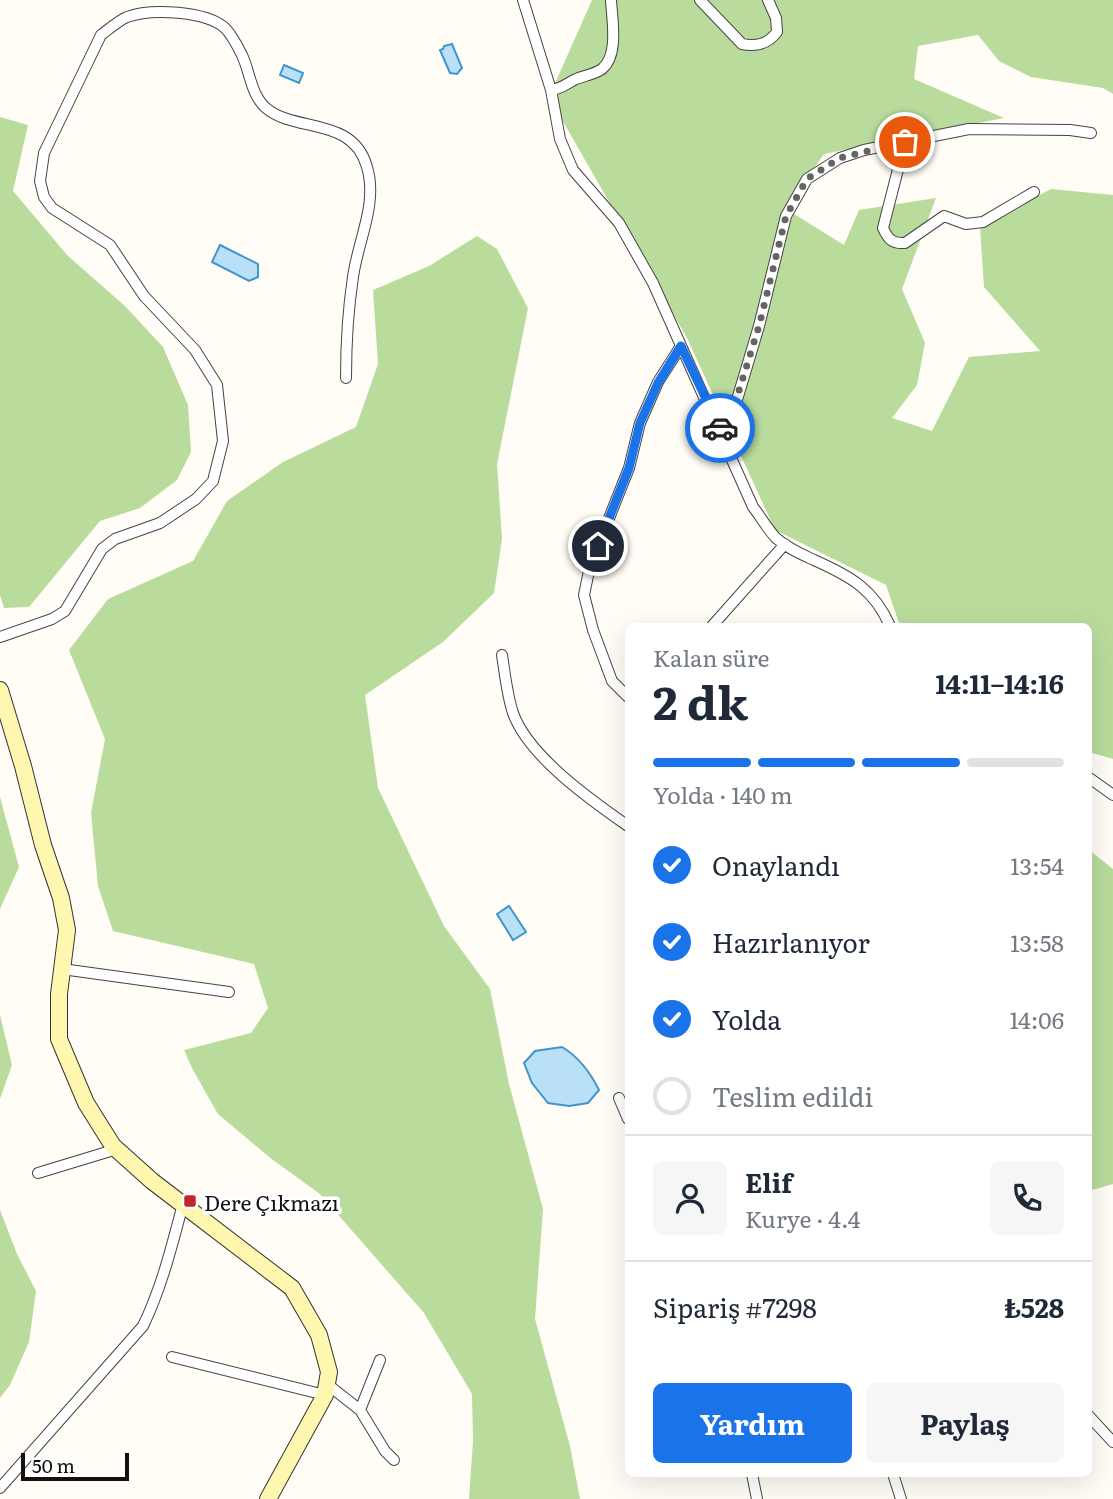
<!DOCTYPE html>
<html lang="tr">
<head>
<meta charset="utf-8">
<style>
  :root { --surface:#fff; --page:#f6f6f7; --text:#1f2937; --muted:#747a83; --line:#e0e1e3; --accent:#1a73e8 }
  body { margin:0; font-family:Literata,serif; background:var(--page); color:var(--text); height:100vh; display:flex; flex-direction:column; font-size:26px; white-space:nowrap }
  * { box-sizing:border-box; margin:0 }
  p { font-size:23px; color:var(--muted) }
  .icon { flex:none; width:38px; height:38px; fill:none; stroke:currentColor; stroke-width:2; stroke-linecap:round; stroke-linejoin:round }
  .map { position:relative; flex:1; overflow:hidden }
  .side { position:absolute; left:625px; top:623px; width:467px; height:854px; display:flex; flex-direction:column; background:var(--surface); border-radius:10px; box-shadow:0 7px 28px #0002 }
  .side>* { flex:none }
  .scale { position:absolute; left:21px; bottom:18px; width:108px; box-sizing:border-box; padding-left:7px; border:4px solid #111; border-top:0; font-size:19px; line-height:24px; white-space:nowrap; color:#111; -webkit-text-stroke:5px #fff; paint-order:stroke }
  .pin { position:absolute; display:grid; place-items:center; width:60px; height:60px; color:#fff; margin:-30px; border:4px solid #fff; border-radius:50%; box-shadow:0 2px 7px #0007 }
  .courier { position:absolute; display:grid; place-items:center; width:70px; height:70px; margin:-35px; border:5px solid #1a73e8; border-radius:50%; background:#fff; color:#222; box-shadow:0 2px 9px #0007 }
  .overview em { font-style:normal; font-weight:700 }
  .overview div { display:flex; flex-direction:column-reverse }
  .overview { display:flex; align-items:center; justify-content:space-between; height:119px; padding:0 28px }
  h1 { font-size:46px; font-weight:700; line-height:52px }
  .bar { display:grid; grid-template-columns:repeat(4,1fr); gap:10px 7px; align-content:center; height:84px; padding:0 28px }
  .bar i { height:9px; border-radius:5px; background:var(--line) }
  .bar .current { background:var(--accent) }
  .bar p { grid-column:span 4 }
  .line { display:flex; align-items:center; gap:18px; padding:0 28px; border-top:2px solid var(--line) }
  .line div { flex:1 }
  .round { display:grid; place-items:center; flex:none; width:74px; height:74px; border-radius:10px; background:var(--page) }
  ol { padding:0 28px; list-style:none }
  li { display:flex; align-items:center; gap:21px; height:77px }
  li p { margin-inline-start:auto }
  li .icon { padding:7px; border-radius:50%; background:var(--accent); color:#fff; stroke-width:4 }
  li:last-child { color:var(--muted) }
  li i { width:38px; height:38px; border:4px solid var(--line); border-radius:50% }
  .button { display:flex; gap:14px; margin-top:auto; padding:14px 28px }
  .button a { flex:1; height:80px; border-radius:10px; background:var(--accent); color:#fff; font-size:28px; font-weight:700; line-height:80px; text-align:center }
  .button a+a { background:var(--page); color:var(--text) }
  .map>svg:first-child { display:block }
  .forest { fill:#b9dc9c }
  .water { fill:#b9e0f7; stroke:#3f96cf; stroke-width:2 }
  .lines { fill:none; stroke-linecap:round; stroke-linejoin:round }
  .street-casing { stroke:#444; stroke-width:12 }
  .secondary-casing { stroke:#333; stroke-width:18 }
  .street { stroke:#fff; stroke-width:10 }
  .secondary { stroke:#fff6b0; stroke-width:16 }
  .done { stroke:#646461; stroke-width:7; stroke-dasharray:0 12.6 }
  .route { stroke:#1a73e8; stroke-width:9 }
  .poi-dot { fill:#c4262e; stroke:#fff; stroke-width:2.5 }
  .labels { text-anchor:middle; dominant-baseline:central; stroke-width:7; stroke-linejoin:round; paint-order:stroke }
  .poi-label { font-size:21px; fill:#111; stroke:#fff; text-anchor:start }
</style>
</head>
<body>
<div class="map">
<svg width="1113" height="1499" viewBox="0 0 1113 1499">
  <rect width="100%" height="100%" fill="#fffdf5"/>
  <path class="forest" d="M592 0H1113V94L1103 88 1031 77 999 61 978 35 918 46 914 79 1004 118 824 154 786 209 844 245 859 210 936 198 902 289 925 343 917 385 892 418 932 431 969 357 1040 351 984 287 980 227 1051 189 1113 195V759L1089 752 1088 626H900L886 585 775 530 687 338 549 97Z
    M0 117 28 125 13 191 68 256 125 306 163 347 188 405 191 452 177 480 140 508 100 521 29 607 4 608 0 595Z
    M477 236 497 249 528 308 497 464 502 539 494 593 443 642 365 695 378 788 444 926 490 989 509 1084 543 1209 535 1319 570 1446 580 1499H469L473 1441 472 1394 424 1313 320 1194 269 1157 218 1114 193 1070 184 1050 251 1033 268 1008 254 964 113 931 98 886 91 813 105 739 69 650 108 599 193 561 227 501 283 462 356 427 378 364 373 290 429 266Z
    M0 797 19 867 0 909Z
    M1088 849 1113 869V1184L1089 1191Z
    M0 1015 12 1065 0 1099Z
    M0 1210 17 1254 36 1291 29 1342 10 1385 0 1398Z"/>
  <path class="water" d="M452 44 462 68 457 74 450 73 440 50 443 49 444 46Z
    M284 65 303 73 299 83 280 75Z
    M220 245 258 264V277L249 281 212 262Z
    M509 906 526 932 513 940 497 914Z
    M562 1047C579 1057 590 1072 599 1090L588 1103 569 1106 548 1103 532 1083 524 1063 535 1051Z"/>
  <g class="lines">
    <defs>
      <path id="street" d="M523 0 551 90C562 89 567 83 576 79 584 76 595 74 602 69 619 55 612 20 611 0
        M700 0 742 44C757 47 768 44 777 32L776 18 768 0
        M551 90 560 139 573 170 619 223 653 283 753 507C761 517 768 530 776 538 787 548 801 554 814 560 850 576 874 589 890 626
        M905 142 883 228C888 239 892 244 905 243L944 216 966 224 983 222 1034 192
        M725 440 759 326 786 216 807 179 840 158 864 150 969 129 1070 130 1091 133
        M712 626 785 544
        M0 637 52 619 65 611 102 549 115 539 160 523 196 499 213 481 223 441 217 385 195 350 144 296 110 245 52 208 44 197 40 181 44 153 101 35C109 29 118 21 127 17 151 8 206 11 225 28 232 35 238 47 242 55 250 72 251 95 266 108 295 133 353 116 367 167 378 204 358 240 353 277 348 310 346 344 346 378
        M502 655C505 674 507 695 513 713 528 756 592 801 628 826
        M628 697 612 681 593 630 584 595 590 566 629 468 640 423 658 382 681 346
        M1088 777 1113 795
        M62 969 229 992
        M619 1098 628 1119
        M38 1173 117 1149
        M172 1357 325 1395
        M327 1384 360 1410 385 1451 394 1460
        M360 1410 380 1360
        M1088 1415 1113 1442
        M752 1474 757 1499
        M893 1474 901 1499
        M0 1488 143 1326C162 1287 172 1245 183 1204"/>
      <path id="secondary" d="M0 690 23 766 43 845 61 898 67 930 59 994V1039L86 1103 113 1146 152 1181 292 1288 319 1335 329 1372 325 1395 268 1499"/>
    </defs>
    <use href="#street" class="street-casing"/>
    <use href="#secondary" class="secondary-casing"/>
    <use href="#street" class="street"/>
    <use href="#secondary" class="secondary"/>
  </g>
  <g class="lines">
    <path class="done" d="M720 428 724 439 759 326 786 216 807 179 840 158 905 142"/>
    <path class="route" d="M598 546 629 468 640 423 658 383 681 346 720 428"/>
  </g>
  <rect class="poi-dot" x="183" y="1194" width="14" height="14" rx="3.5"/>
  <g class="labels">
    <g class="poi-label">
      <text x="204" y="1201">Dere Çıkmazı</text>
    </g>
  </g>
</svg>
<div class="scale">50 m</div>
<div class="pin" style="left:905px;top:142px;background:#ea580c"><svg class="icon" aria-label="bag" viewBox="0 0 24 24"><path d="M5 8h14l-1 12H6zM9 8a3 3 0 0 1 6 0"/></svg></div>
<div class="pin" style="left:598px;top:546px;background:#1f2937"><svg class="icon" aria-label="home" viewBox="0 0 24 24"><path d="M3 11l9-7 9 7M6 9v11h12V9"/></svg></div>
<div class="courier" style="left:720px;top:428px"><svg class="icon" aria-label="car" viewBox="0 0 24 24"><path d="M5 17H2v-5l4-1 3-4h7l3 4 3 1v5h-3M9 17h6M6 11h13"/><circle cx="7" cy="17" r="2"/><circle cx="17" cy="17" r="2"/></svg></div>
<section class="side">
<div class="overview"><div><h1>2 dk</h1><p>Kalan süre</p></div><em>14:11–14:16</em></div>
<div class="bar"><i class="current"></i><i class="current"></i><i class="current"></i><i></i><p>Yolda · 140 m</p></div>
<ol>
<li><svg class="icon" aria-label="check" viewBox="0 0 24 24"><path d="M5 12l5 5 9-10"/></svg>Onaylandı<p>13:54</p></li>
<li><svg class="icon" aria-label="check" viewBox="0 0 24 24"><path d="M5 12l5 5 9-10"/></svg>Hazırlanıyor<p>13:58</p></li>
<li><svg class="icon" aria-label="check" viewBox="0 0 24 24"><path d="M5 12l5 5 9-10"/></svg>Yolda<p>14:06</p></li>
<li><i></i>Teslim edildi</li>
</ol>
<div class="line" style="height:126px"><a class="round"><svg class="icon" aria-label="person" viewBox="0 0 24 24"><circle cx="12" cy="8" r="4"/><path d="M4 21q1-7 8-7t8 7"/></svg></a><div><b>Elif</b><p>Kurye · 4.4</p></div><a class="round"><svg class="icon" aria-label="phone" viewBox="0 0 24 24"><path d="M5 4h4l2 5-3 2q2 4 5 5l2-3 5 2v4C11 20 4 13 5 4z"/></svg></a></div>
<div class="line" style="height:91px"><div>Sipariş #7298</div><b>₺528</b></div>
<div class="button"><a>Yardım</a><a>Paylaş</a></div>
</section>
</div>
</body>
</html>
